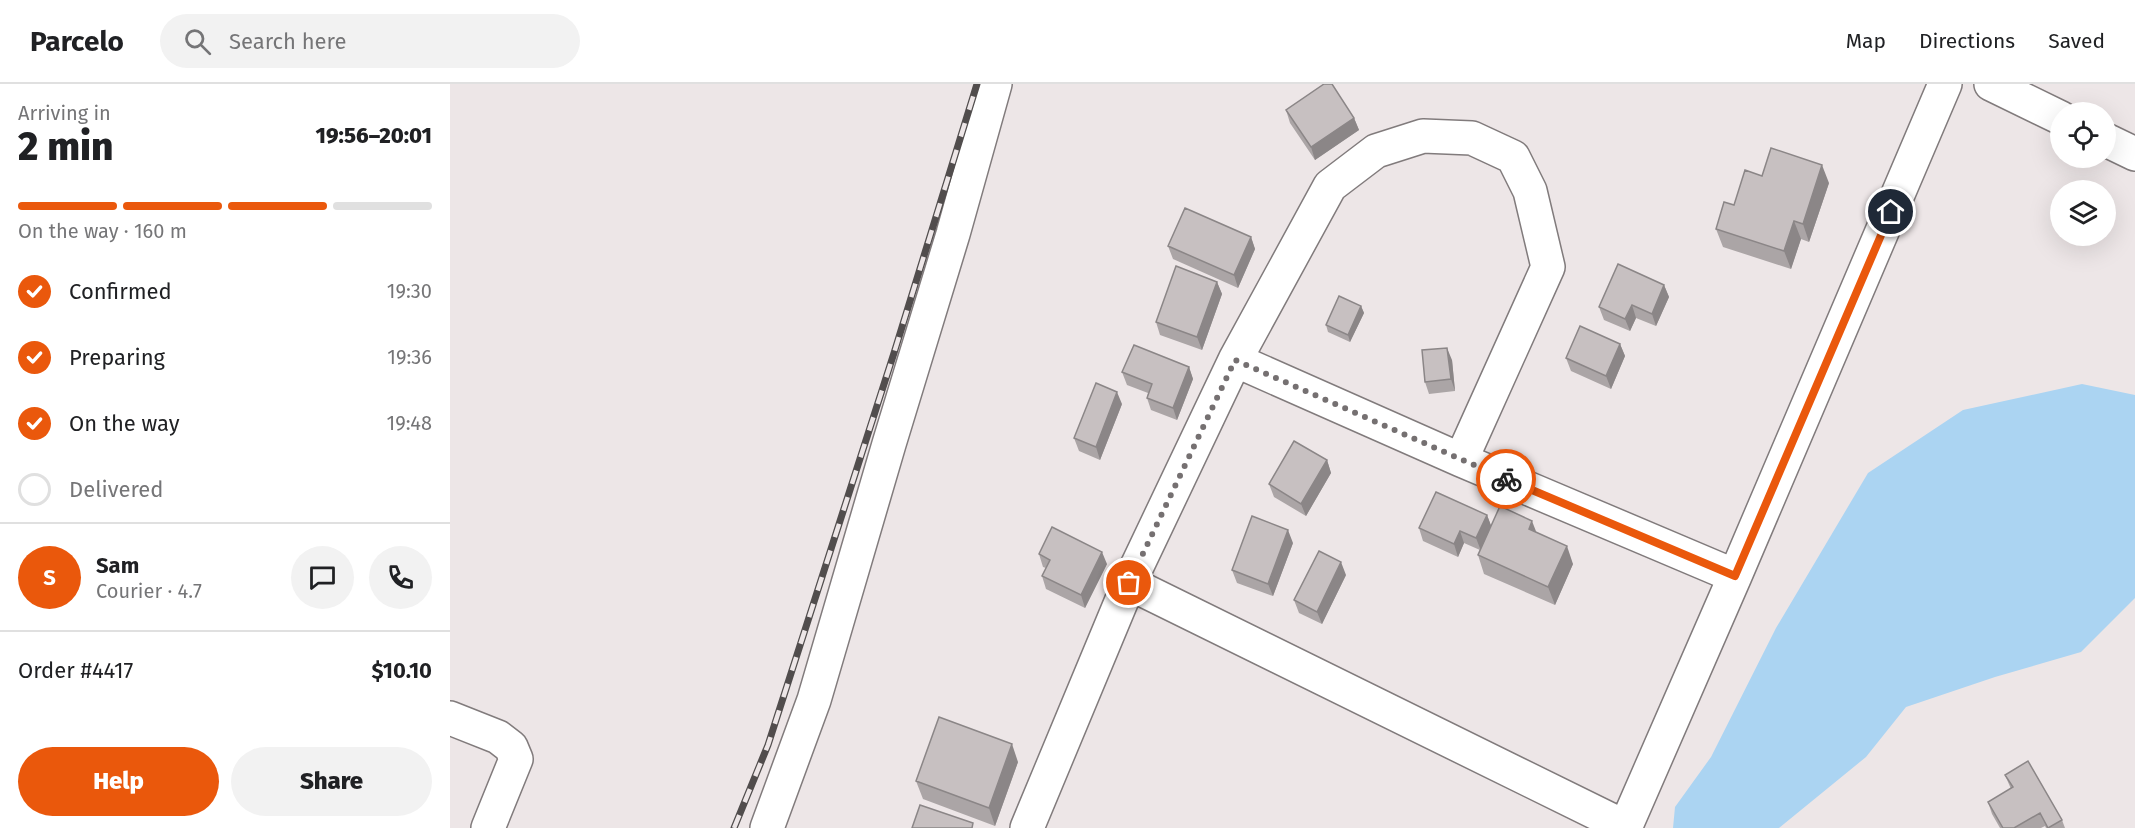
<!DOCTYPE html>
<html lang="en">
<head>
<meta charset="utf-8">
<style>
  :root { --surface:#fff; --page:#f2f2f2; --text:#202124; --muted:#757577; --line:#e0e0e0; --accent:#ea580c }
  body { margin:0; font-family:"Fira Sans",sans-serif; background:var(--page); color:var(--text); height:100vh; display:flex; flex-direction:column; font-size:22px; white-space:nowrap }
  * { box-sizing:border-box; margin:0 }
  p { font-size:20px; color:var(--muted) }
  .icon { flex:none; width:33px; height:33px; fill:none; stroke:currentColor; stroke-width:2; stroke-linecap:round; stroke-linejoin:round }
  .map { position:relative; flex:1; overflow:hidden }
  .details { display:flex; flex-direction:column; background:var(--surface); width:450px }
  .details>* { flex:none }
  .buttons { position:absolute; left:1600px; top:18px; display:grid; gap:12px }
  .buttons a { display:grid; place-items:center; width:66px; height:66px; border-radius:50%; background:var(--surface); box-shadow:0 6px 24px #0002; font-size:30px }
  .pin { position:absolute; display:grid; place-items:center; width:51px; height:51px; color:#fff; margin:-26px; border:3px solid #fff; border-radius:50%; box-shadow:0 2px 6px #0007 }
  .courier { position:absolute; display:grid; place-items:center; width:60px; height:60px; margin:-30px; border:4px solid #ea580c; border-radius:50%; background:#fff; color:#222; box-shadow:0 2px 8px #0007 }
  .overview em { font-style:normal; font-weight:800 }
  .overview div { display:flex; flex-direction:column-reverse }
  .overview { display:flex; align-items:center; justify-content:space-between; height:102px; padding:0 18px }
  h1 { font-size:39px; font-weight:800; line-height:45px }
  .bar { display:grid; grid-template-columns:repeat(4,1fr); gap:9px 6px; align-content:center; height:72px; padding:0 18px }
  .bar i { height:8px; border-radius:4px; background:var(--line) }
  .bar .current { background:var(--accent) }
  .bar p { grid-column:span 4 }
  .line { display:flex; align-items:center; gap:15px; padding:0 18px; border-top:2px solid var(--line) }
  .line div { flex:1 }
  .round { display:grid; place-items:center; flex:none; width:63px; height:63px; border-radius:32px; background:var(--page) }
  ol { padding:0 18px; list-style:none }
  li { display:flex; align-items:center; gap:18px; height:66px }
  li p { margin-inline-start:auto }
  li .icon { padding:6px; border-radius:50%; background:var(--accent); color:#fff; stroke-width:4 }
  li:last-child { color:var(--muted) }
  li i { width:33px; height:33px; border:3px solid var(--line); border-radius:50% }
  .button { display:flex; gap:12px; margin-top:auto; padding:12px 18px }
  .button a { flex:1; height:69px; border-radius:36px; background:var(--accent); color:#fff; font-size:24px; font-weight:800; line-height:69px; text-align:center }
  .button a+a { background:var(--page); color:var(--text) }
  header { display:flex; align-items:center; gap:36px; box-sizing:border-box; height:84px; padding:0 30px; background:var(--surface); border-bottom:2px solid var(--line) }
  header strong { font-size:28px }
  nav { display:flex; gap:33px; margin-inline-start:auto; font-size:21px }
  .search { width:420px; height:54px; background:var(--page); display:flex; align-items:center; gap:15px; box-sizing:border-box; padding:0 21px; border-radius:33px; color:var(--muted); font-size:22px }
  main { display:flex; flex:1; min-height:0 }
  .map>svg:first-child { display:block }
  .water { fill:#abd4f2 }
  .lines { fill:none; stroke-linecap:round; stroke-linejoin:round }
  .minor-casing { stroke:#817b7c; stroke-width:36 }
  .minor { stroke:#fff; stroke-width:33 }
  .rail-casing { stroke:#514d4d; stroke-width:7 }
  .rail { stroke:#ede6e7; stroke-width:4.5; stroke-dasharray:14; stroke-linecap:butt }
  .wall { fill:#aba5a6 }
  .shaded-wall { fill:#8b8687 }
  .building { fill:#c7c0c1; stroke:#8b8687; stroke-width:1.5 }
  .done { stroke:#757071; stroke-width:6; stroke-dasharray:0 10.8 }
  .route { stroke:#ea580c; stroke-width:8 }
</style>
</head>
<body>
<header>
<strong>Parcelo</strong>
<div class="search"><svg class="icon" aria-label="search" viewBox="0 0 24 24"><circle cx="10" cy="10" r="6"/><path d="M15 15l6 6"/></svg>Search here</div>
<nav><a>Map</a><a>Directions</a><a>Saved</a></nav>
</header>
<main>
<section class="details">
<div class="overview"><div><h1>2 min</h1><p>Arriving in</p></div><em>19:56–20:01</em></div>
<div class="bar"><i class="current"></i><i class="current"></i><i class="current"></i><i></i><p>On the way · 160 m</p></div>
<ol>
<li><svg class="icon" aria-label="check" viewBox="0 0 24 24"><path d="M5 12l5 5 9-10"/></svg>Confirmed<p>19:30</p></li>
<li><svg class="icon" aria-label="check" viewBox="0 0 24 24"><path d="M5 12l5 5 9-10"/></svg>Preparing<p>19:36</p></li>
<li><svg class="icon" aria-label="check" viewBox="0 0 24 24"><path d="M5 12l5 5 9-10"/></svg>On the way<p>19:48</p></li>
<li><i></i>Delivered</li>
</ol>
<div class="line" style="height:108px"><b class="round" style="background:var(--accent);color:#fff">S</b><div><b>Sam</b><p>Courier · 4.7</p></div><a class="round"><svg class="icon" aria-label="chat" viewBox="0 0 24 24"><path d="M4 5h16v11H9l-5 4z"/></svg></a><a class="round"><svg class="icon" aria-label="phone" viewBox="0 0 24 24"><path d="M5 4h4l2 5-3 2q2 4 5 5l2-3 5 2v4C11 20 4 13 5 4z"/></svg></a></div>
<div class="line" style="height:78px"><div>Order #4417</div><b>$10.10</b></div>
<div class="button"><a>Help</a><a>Share</a></div>
</section>
<div class="map">
<svg width="1685" height="744" viewBox="0 0 1685 744">
  <rect width="100%" height="100%" fill="#ede6e7"/>
  <path class="water" d="M1632 300 1685 311V514L1631 568 1545 593 1456 623 1416 673 1329 744H1223L1225 723 1261 673 1326 544 1418 389 1513 326Z"/>
  <g class="lines">
    <defs>
      <path id="minor" d="M1541 0 1611 34
        M1656 56 1685 70
        M785 276 1011 376 1285 492
        M679 499 1175 743
        M0 634 48 653 61 663 66 675 38 744
        M317 744 364 616 439 360 503 150 545 0
        M577 744 679 499 785 276 880 102 926 67 973 52 1022 54 1063 73 1080 107 1098 183 1011 376
        M1175 744 1285 492 1495 0"/>
    </defs>
    <use href="#minor" class="minor-casing"/>
    <use href="#minor" class="minor"/>
    <defs>
      <path id="rail" d="M284 744 318 661 444 269 527 0"/>
    </defs>
    <use href="#rail" class="rail-casing"/>
    <use href="#rail" class="rail"/>
  </g>
  <path class="wall" d="M836 26 904 34 909 46 865 76 840 39Z
    M1312 92 1379 99 1359 158 1351 155 1341 185 1273 163 1266 145 1284 121Z
    M801 153 805 165 788 204 723 175 718 162Z
    M767 198 772 210 752 266 710 251 706 238Z
    M1214 201 1219 213 1206 242 1186 234 1180 247 1154 236 1149 223Z
    M911 222 914 229 900 258 878 248 876 241Z
    M1170 260 1175 272 1161 305 1121 287 1116 274Z
    M1002 276 1005 307 979 310 975 298Z
    M739 283 743 295 727 336 701 326 697 314 698 309 677 301 672 288Z
    M672 320 650 376 629 367 624 354Z
    M877 376 881 389 856 432 824 413 819 400Z
    M1037 431 1041 442 1086 448 1123 480 1105 521 1034 490 1028 471 1030 466 1014 459 1008 473 973 457 969 444Z
    M843 459 823 512 787 499 782 486Z
    M589 470 657 480 635 524 596 505 592 492 596 484 593 483Z
    M896 491 872 540 849 529 844 516Z
    M568 678 545 742 473 715 466 697Z
    M1555 691 1612 736 1615 744H1596L1595 742 1591 744H1550L1542 730 1538 718 1561 705Z"/>
  <path class="shaded-wall" d="M904 34 909 46 865 76 861 63Z
    M1372 81 1379 99 1359 158 1353 140Z
    M1344 137 1351 155 1341 185 1334 167Z
    M801 153 805 165 788 204 784 191Z
    M767 198 772 210 752 266 747 253Z
    M1214 201 1219 213 1206 242 1202 230Z
    M1182 221 1186 234 1180 247 1175 235Z
    M911 222 914 229 900 258 898 251Z
    M1170 260 1175 272 1161 305 1156 292Z
    M997 264 1002 276 1005 307 1001 295Z
    M739 283 743 295 727 336 723 324Z
    M667 308 672 320 650 376 646 363Z
    M877 376 881 389 856 432 851 420Z
    M1037 431 1042 444 1031 467 1026 454Z
    M1082 437 1089 455 1079 445Z
    M838 446 843 459 823 512 818 500Z
    M1010 447 1014 459 1008 473 1004 460Z
    M1117 462 1123 480 1105 521 1098 503Z
    M652 468 657 480 635 524 631 511Z
    M891 478 896 491 872 540 867 528Z
    M562 660 568 678 545 742 539 724Z"/>
  <path class="building" d="M874 0H882L904 34 861 63 836 26Z
    M1321 64 1372 81 1353 140 1344 137 1334 167 1266 145 1274 118 1284 121 1295 86 1312 92Z
    M735 124 801 153 784 191 718 162Z
    M1168 180 1214 201 1202 230 1182 221 1175 235 1149 223Z
    M726 182 767 198 747 253 706 238Z
    M889 212 911 222 898 251 876 241Z
    M1130 242 1170 260 1156 292 1116 274Z
    M684 261 739 283 723 324 697 314 702 300 672 288Z
    M997 264 1001 295 975 298 972 266Z
    M646 299 667 308 646 363 624 354Z
    M844 357 877 376 851 420 819 400Z
    M986 408 1037 431 1026 454 1010 447 1004 460 969 444Z
    M1050 422 1082 437 1079 445 1117 462 1098 503 1028 471Z
    M802 432 838 446 818 500 782 486Z
    M602 443 652 468 631 511 592 492 600 476 589 470Z
    M869 467 891 478 867 528 844 516Z
    M489 633 562 660 539 724 466 697Z
    M1578 677 1612 736 1598 744 1590 729 1564 744H1553L1538 718 1563 703 1555 691Z
    M470 721 523 739 522 744H462Z"/>
  <g class="lines">
    <path class="done" d="M679 499 785 276 1056 395"/>
    <path class="route" d="M1056 395 1285 492 1441 128"/>
  </g>
</svg>
<div class="buttons">
<a><svg class="icon" aria-label="locate" viewBox="0 0 24 24"><circle cx="12" cy="12" r="6"/><path d="M12 2v4M12 18v4M2 12h4M18 12h4"/></svg></a>
<a><svg class="icon" aria-label="layers" viewBox="0 0 24 24"><path d="M12 4l9 5-9 5-9-5zM3 14l9 5 9-5"/></svg></a>
</div>
<div class="pin" style="left:679px;top:499px;background:#ea580c"><svg class="icon" aria-label="bag" viewBox="0 0 24 24"><path d="M5 8h14l-1 12H6zM9 8a3 3 0 0 1 6 0"/></svg></div>
<div class="pin" style="left:1441px;top:128px;background:#1f2937"><svg class="icon" aria-label="home" viewBox="0 0 24 24"><path d="M3 11l9-7 9 7M6 9v11h12V9"/></svg></div>
<div class="courier" style="left:1056px;top:395px"><svg class="icon" aria-label="bike" viewBox="0 0 24 24"><circle cx="6" cy="16" r="4"/><circle cx="18" cy="16" r="4"/><path d="M6 16l4-8h5l3 8M10 8l3 8H6M13 5h3"/></svg></div>
</div>
</main>
</body>
</html>
